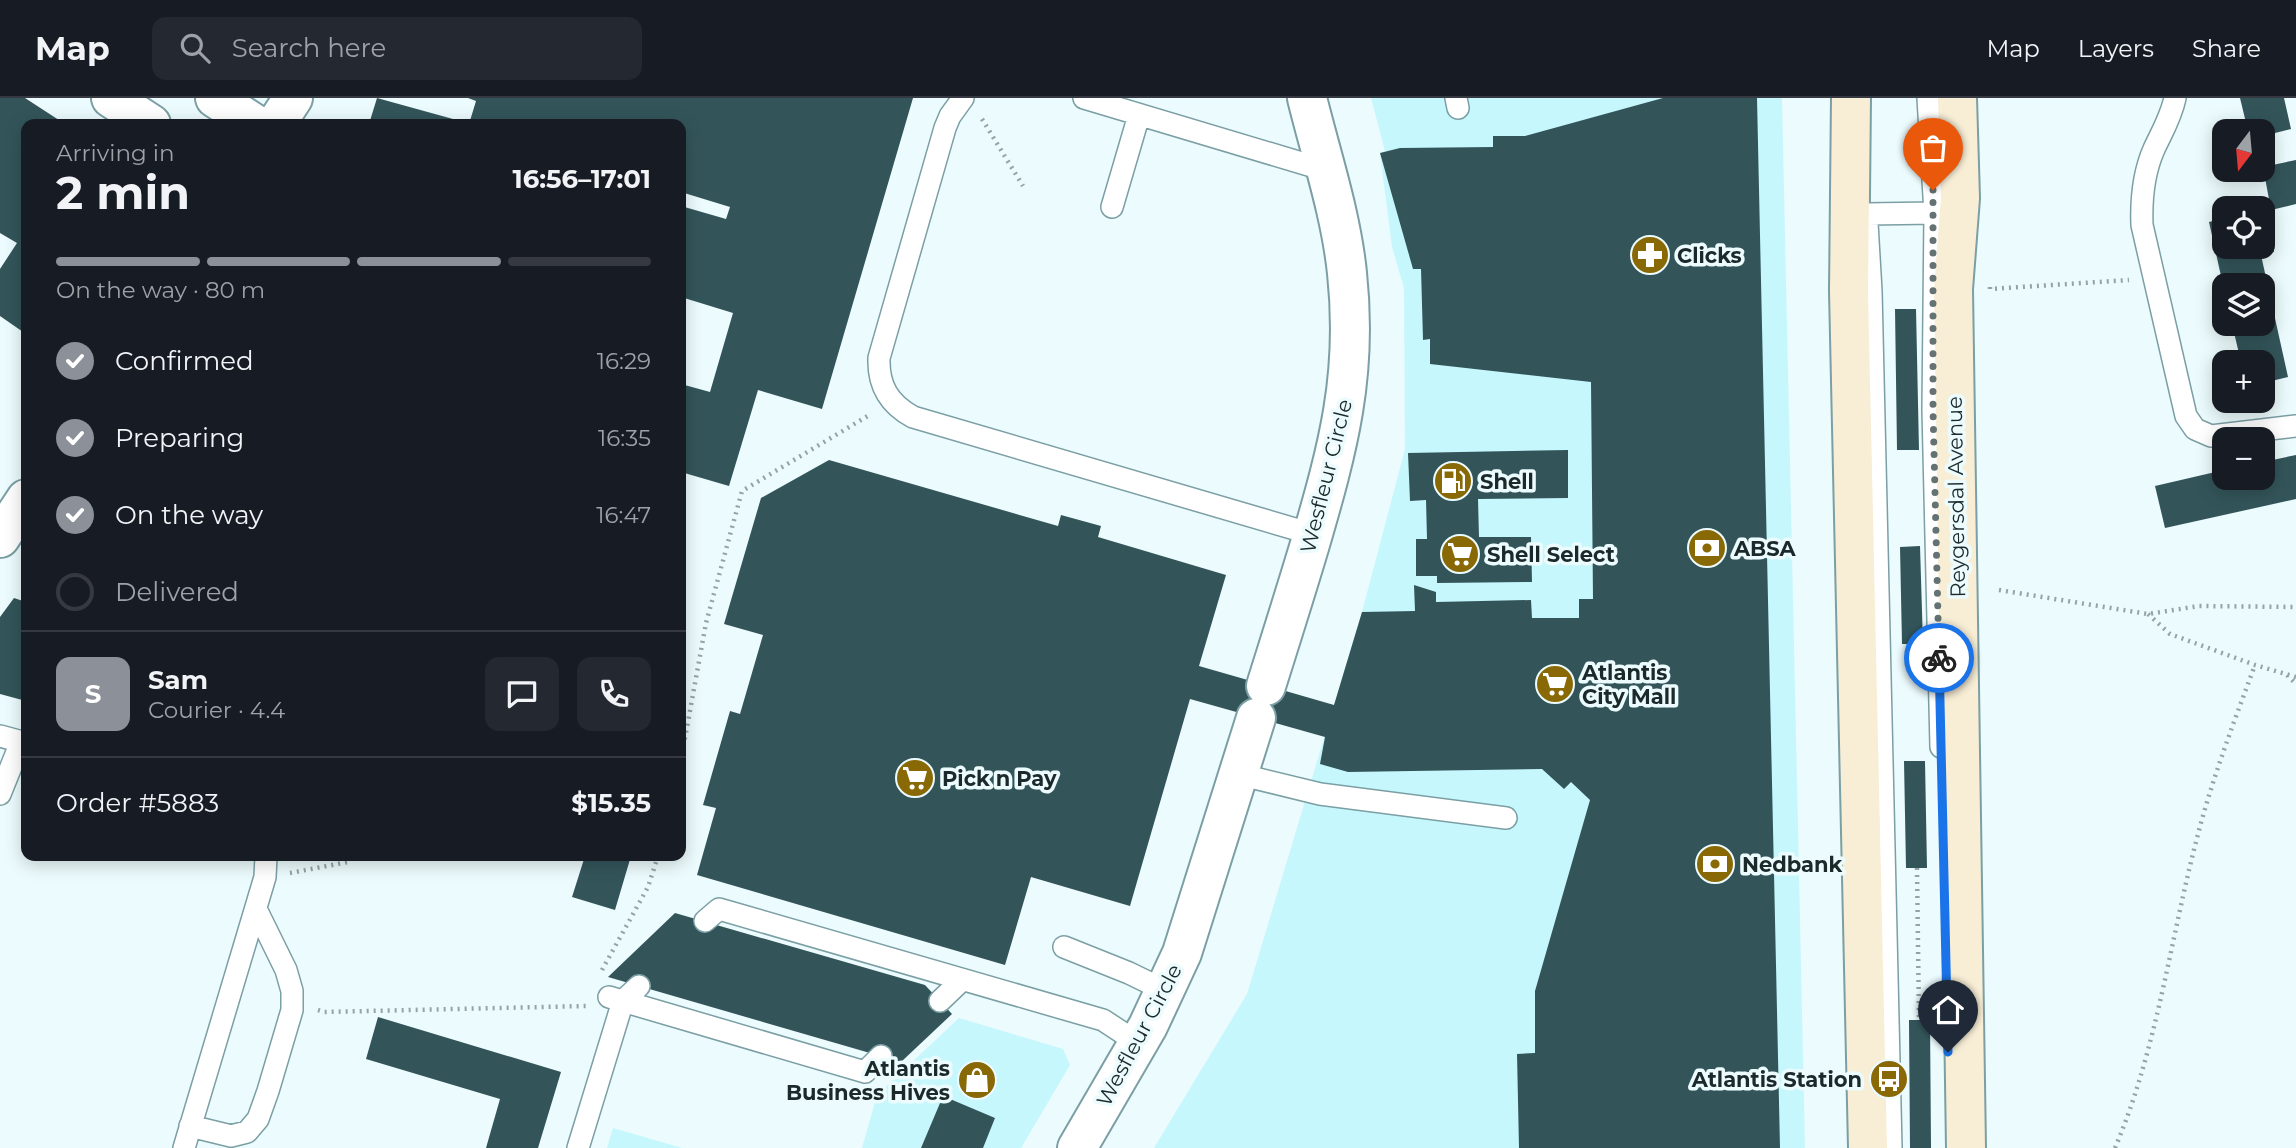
<!DOCTYPE html>
<html lang="en">
<head>
<meta charset="utf-8">
<style>
  :root { --surface:#171b24; --page:#242831; --text:#f1f3f6; --muted:#9ea1a6; --line:#363941; --accent:#8c9099 }
  body { margin:0; font-family:Montserrat,sans-serif; background:var(--page); color:var(--text); height:100vh; display:flex; flex-direction:column; font-size:26px; white-space:nowrap }
  * { box-sizing:border-box; margin:0 }
  p { font-size:23px; color:var(--muted) }
  .icon { flex:none; width:38px; height:38px; fill:none; stroke:currentColor; stroke-width:2; stroke-linecap:round; stroke-linejoin:round }
  .map { position:relative; flex:1; overflow:hidden }
  .drawer { position:absolute; left:21px; top:21px; width:665px; height:742px; display:flex; flex-direction:column; background:var(--surface); border-radius:14px; box-shadow:0 4px 18px #0003 }
  .drawer>* { flex:none }
  .needle { width:46px; rotate:196deg }
  .tools { position:absolute; left:2212px; top:21px; display:grid; gap:14px }
  .tools a { display:grid; place-items:center; width:63px; height:63px; border-radius:14px; background:var(--surface); box-shadow:0 4px 18px #0003; font-size:35px }
  .pin { position:absolute; display:grid; place-items:center; width:60px; height:60px; color:#fff; margin:-72px -30px; border-radius:50% 50% 50% 0; rotate:-45deg; box-shadow:0 0 7px #0007 }
  .pin .icon { rotate:45deg }
  .courier { position:absolute; display:grid; place-items:center; width:70px; height:70px; margin:-35px; border:5px solid #1a73e8; border-radius:50%; background:#fff; color:#222; box-shadow:0 2px 9px #0007 }
  .headline em { font-style:normal; font-weight:700 }
  .headline div { display:flex; flex-direction:column-reverse }
  .headline { display:flex; align-items:center; justify-content:space-between; height:119px; padding:0 35px }
  h1 { font-size:46px; font-weight:700; line-height:52px }
  .bar { display:grid; grid-template-columns:repeat(4,1fr); gap:10px 7px; align-content:center; height:84px; padding:0 35px }
  .bar i { height:9px; border-radius:5px; background:var(--line) }
  .bar .selected { background:var(--accent) }
  .bar p { grid-column:span 4 }
  .line { display:flex; align-items:center; gap:18px; padding:0 35px; border-top:2px solid var(--line) }
  .line div { flex:1 }
  .round { display:grid; place-items:center; flex:none; width:74px; height:74px; border-radius:14px; background:var(--page) }
  ol { padding:0 35px; list-style:none }
  li { display:flex; align-items:center; gap:21px; height:77px }
  li p { margin-inline-start:auto }
  li .icon { padding:7px; border-radius:50%; background:var(--accent); color:#fff; stroke-width:4 }
  li:last-child { color:var(--muted) }
  li i { width:38px; height:38px; border:4px solid var(--line); border-radius:50% }
  header { display:flex; align-items:center; gap:42px; box-sizing:border-box; height:98px; padding:0 35px; background:var(--surface); border-bottom:2px solid var(--line) }
  header strong { font-size:33px }
  nav { display:flex; gap:38px; margin-inline-start:auto; font-size:24px }
  .search { width:490px; height:63px; background:var(--page); display:flex; align-items:center; gap:18px; box-sizing:border-box; padding:0 24px; border-radius:14px; color:var(--muted); font-size:26px }
  .map>svg:first-child { display:block }
  .built { fill:#c6f7fd }
  .building { fill:#33555a }
  .lines { fill:none; stroke-linecap:round; stroke-linejoin:round }
  .service-casing { stroke:#7b9fa4; stroke-width:24 }
  .minor-casing { stroke:#7b9fa4; stroke-width:42 }
  .secondary-casing { stroke:#7b9fa4; stroke-width:42 }
  .path { stroke:#94a3a5; stroke-width:4.5; stroke-dasharray:2 5; stroke-linecap:butt }
  .service { stroke:#fff; stroke-width:21 }
  .minor { stroke:#fff; stroke-width:38 }
  .secondary { stroke:#f8eed6; stroke-width:38 }
  .done { stroke:#647274; stroke-width:7; stroke-dasharray:0 12.6 }
  .route { stroke:#1a73e8; stroke-width:9 }
  .labels { text-anchor:middle; dominant-baseline:central; stroke-width:7; stroke-linejoin:round; paint-order:stroke }
  .poi-label { font-size:21px; font-weight:bold; fill:#1b292b; stroke:#ecfbfd; text-anchor:start }
  .street-label { font-size:21px; fill:#1b292b; stroke:#ecfbfd }
</style>
</head>
<body>
<header>
<strong>Map</strong>
<div class="search"><svg class="icon" aria-label="search" viewBox="0 0 24 24"><circle cx="10" cy="10" r="6"/><path d="M15 15l6 6"/></svg>Search here</div>
<nav><a>Map</a><a>Layers</a><a>Share</a></nav>
</header>
<div class="map">
<svg width="2296" height="1050" viewBox="0 0 2296 1050">
  <rect width="100%" height="100%" fill="#ecfbfd"/>
  <path class="built" d="M1371 0H1782L1805 1050H1154L1247 896 1362 514 1405 351 1404 190 1392 149 1380 55 1385 53Z
    M959 920 1063 951 1070 967 1021 1050H862L877 997Z
    M613 1030 682 1050H607Z"/>
  <path class="building" d="M0 0H25L65 26H26V236L0 218V171L17 145 0 135Z
    M377 0 453 21 452 26H369Z
    M468 0H913L822 311 758 292 729 388 681 374V286L710 294 733 215 681 199V108L726 121 730 109 681 94V26H469L476 3Z
    M1663 0H1757L1780 1050H1519L1517 956 1535 955V893L1590 702 1571 684 1564 691 1542 671 1348 674 1320 666 1325 639 1190 601 1130 808 1031 779 1005 867 697 777 716 710 703 707 730 613 740 616 763 537 724 526 761 400 829 362 1058 428 1061 417 1101 428 1098 439 1226 477 1199 568 1334 607 1362 514 1415 513 1414 487 1436 494V504L1531 502 1532 520H1579V501H1593L1591 284 1430 266V241L1423 242 1421 171H1413L1380 55 1400 50 1493 49V38H1525Z
    M2240 0H2284L2291 31 2263 38V33H2248Z
    M2296 62V106L2271 112 2263 69Z
    M2263 108 2274 154 2261 157 2288 279 2263 285V264H2241L2232 226H2263V187H2223L2209 124 2224 120V149H2263Z
    M1895 211H1916L1919 352H1897Z
    M1568 352V400L1478 401 1479 439H1531L1532 484 1437 485V478H1416V441H1427L1426 402 1410 403 1408 355Z
    M2296 357V401L2165 430 2155 388 2224 372V380H2263V364Z
    M1920 448 1923 546H1902L1900 449Z
    M14 500 26 504V603L0 596V519Z
    M1904 663H1925L1927 770H1906Z
    M585 758H631L615 812 572 799Z
    M675 815 925 887 952 916 901 964 608 879Z
    M378 919 561 974 538 1050H486L500 1001 366 961Z
    M1909 922H1930L1931 1050H1910Z
    M943 998 995 1020 983 1050H921Z"/>
  <g class="lines">
    <defs>
      <path id="service" d="M963 0 950 18 945 30 879 260C878 288 889 306 913 319L1312 436
        M1084 0 1325 72
        M1456 0 1458 10
        M1928 0 1935 115 1933 312 1941 649
        M2175 0C2171 19 2162 34 2154 51 2143 76 2141 101 2142 127L2186 318 2195 331 2211 338 2296 328
        M1112 109 1139 17
        M1867 116 1935 115
        M1867 125 1871 193 1891 1050
        M0 638 26 645
        M1238 676 1320 696 1506 720
        M0 696 21 644
        M705 823 719 811 1103 922 1138 945
        M1064 849 1129 875 1166 893
        M609 899 865 974 881 958
        M940 903 962 882
        M190 1028 231 1038 247 1034 258 1021 268 993 292 912V893L286 872 256 811
        M184 1050 265 779 266 758
        M578 1050 623 903 639 888"/>
      <path id="minor" d="M111 0 151 26
        M215 0 255 26
        M276 26 293 0
        M0 440 26 401
        M1266 588C1281 540 1296 493 1310 446 1338 350 1358 277 1347 175 1341 116 1321 57 1307 0
        M1077 1050 1148 928 1182 855 1256 620"/>
      <path id="secondary" d="M1851 0 1849 193 1868 1050
        M1957 0 1960 100 1953 191 1966 1050"/>
    </defs>
    <use href="#service" class="service-casing"/>
    <use href="#minor" class="minor-casing"/>
    <use href="#secondary" class="secondary-casing"/>
    <path class="path" d="M982 21 1023 88
      M1990 189V191L2129 182
      M1999 492 2148 516 2199 508 2296 509
      M2148 516 2170 536 2255 567 2296 579
      M2287 577 2296 586
      M681 662 706 525 742 393 871 316
      M1917 770 1919 922
      M290 775 348 764 350 758
      M602 872 648 789 658 758
      M318 912 324 914 586 908
      M2115 1050C2157 951 2170 843 2197 740 2212 681 2234 624 2255 567"/>
    <use href="#service" class="service"/>
    <use href="#minor" class="minor"/>
    <use href="#secondary" class="secondary"/>
  </g>
  <g class="lines">
    <path class="done" d="M1933 92V312L1939 560"/>
    <path class="route" d="M1939 560 1948 954"/>
  </g>
  <defs>
    <symbol id="pharmacy-disc" viewBox="-11 -11 22 22"><circle r="9.5" fill="#896806" stroke="#ecfbfd"/><path d="M-2-6h4v4h4v4h-4v4h-4v-4h-4v-4h4Z" fill="#fff"/></symbol>
    <symbol id="fuel-disc" viewBox="-11 -11 22 22"><circle r="9.5" fill="#896806" stroke="#ecfbfd"/><path d="M-5.5-6h7V0h2V4h1.3V-2.5L3-4.5l.8-.8L6-3V5H2.5V1h-1V6h-7ZM-4.2-4.7v3.2H.2V-4.7Z" fill="#fff"/></symbol>
    <symbol id="bank-disc" viewBox="-11 -11 22 22"><circle r="9.5" fill="#896806" stroke="#ecfbfd"/><path d="M-6-4H6V4H-6ZM0-2.3a2.3 2.3 0 1 0 0 4.6a2.3 2.3 0 1 0 0-4.6Z" fill="#fff"/></symbol>
    <symbol id="supermarket-disc" viewBox="-11 -11 22 22"><circle r="9.5" fill="#896806" stroke="#ecfbfd"/><path d="M-6-5.5h2.5l.6 2H6L4.5 2H-2.5L-4.4-4H-6ZM-1.5 3.2a1.3 1.3 0 1 0 .1 0ZM3 3.2a1.3 1.3 0 1 0 .1 0Z" fill="#fff"/></symbol>
    <symbol id="bus-disc" viewBox="-11 -11 22 22"><circle r="9.5" fill="#896806" stroke="#ecfbfd"/><path d="M-5-6H5V4H4V6H2V4H-2V6H-4V4H-5ZM-3.5-4V0h7V-4ZM-3.5 1.2v1.5H-2V1.2ZM2 1.2v1.5H3.5V1.2Z" fill="#fff"/></symbol>
    <symbol id="shop-disc" viewBox="-11 -11 22 22"><circle r="9.5" fill="#896806" stroke="#ecfbfd"/><path d="M-5-2.5h2.3a2.7 3.5 0 0 1 5.4 0H5L5.5 6h-11ZM-1.5-2.5h3a1.5 2.3 0 0 0-3 0Z" fill="#fff"/></symbol>
  </defs>
  <g fill-rule="evenodd">
    <use href="#pharmacy-disc" x="1628" y="135" width="44" height="44"/>
    <use href="#fuel-disc" x="1431" y="361" width="44" height="44"/>
    <use href="#bank-disc" x="1685" y="428" width="44" height="44"/>
    <use href="#supermarket-disc" x="1438" y="434" width="44" height="44"/>
    <use href="#supermarket-disc" x="1533" y="564" width="44" height="44"/>
    <use href="#supermarket-disc" x="893" y="658" width="44" height="44"/>
    <use href="#bank-disc" x="1693" y="744" width="44" height="44"/>
    <use href="#bus-disc" x="1867" y="959" width="44" height="44"/>
    <use href="#shop-disc" x="955" y="960" width="44" height="44"/>
  </g>
  <g class="labels">
    <g class="poi-label">
      <text x="1677" y="157">Clicks</text>
      <text x="1480" y="383">Shell</text>
      <text x="1734" y="450">ABSA</text>
      <text x="1487" y="456">Shell Select</text>
      <text x="1582" y="574">Atlantis<tspan x="1582" dy="24">City Mall</tspan></text>
      <text x="942" y="680">Pick n Pay</text>
      <text x="1742" y="766">Nedbank</text>
      <text x="950" y="970" text-anchor="end">Atlantis<tspan x="950" dy="24">Business Hives</tspan></text>
      <text x="1862" y="981" text-anchor="end">Atlantis Station</text>
    </g>
    <g class="street-label">
      <text transform="translate(1326 378) rotate(-76)">Wesfleur Circle</text>
      <text transform="translate(1956 399) rotate(-91)">Reygersdal Avenue</text>
      <text transform="translate(1139 937) rotate(-62)">Wesfleur Circle</text>
    </g>
  </g>
</svg>
<div class="tools">
<a><svg class="needle" viewBox="-14 -14 28 28"><path d="M0-13l5 13h-10z" fill="#e53935"/><path d="M0 13l5-13h-10z" fill="#9ea1a6"/></svg></a>
<a><svg class="icon" aria-label="locate" viewBox="0 0 24 24"><circle cx="12" cy="12" r="6"/><path d="M12 2v4M12 18v4M2 12h4M18 12h4"/></svg></a>
<a><svg class="icon" aria-label="layers" viewBox="0 0 24 24"><path d="M12 4l9 5-9 5-9-5zM3 14l9 5 9-5"/></svg></a>
<a>+</a>
<a>−</a>
</div>
<div class="pin" style="left:1933px;top:92px;background:#ea580c"><svg class="icon" aria-label="bag" viewBox="0 0 24 24"><path d="M5 8h14l-1 12H6zM9 8a3 3 0 0 1 6 0"/></svg></div>
<div class="pin" style="left:1948px;top:954px;background:#1f2937"><svg class="icon" aria-label="home" viewBox="0 0 24 24"><path d="M3 11l9-7 9 7M6 9v11h12V9"/></svg></div>
<div class="courier" style="left:1939px;top:560px"><svg class="icon" aria-label="bike" viewBox="0 0 24 24"><circle cx="6" cy="16" r="4"/><circle cx="18" cy="16" r="4"/><path d="M6 16l4-8h5l3 8M10 8l3 8H6M13 5h3"/></svg></div>
<section class="drawer">
<div class="headline"><div><h1>2 min</h1><p>Arriving in</p></div><em>16:56–17:01</em></div>
<div class="bar"><i class="selected"></i><i class="selected"></i><i class="selected"></i><i></i><p>On the way · 80 m</p></div>
<ol>
<li><svg class="icon" aria-label="check" viewBox="0 0 24 24"><path d="M5 12l5 5 9-10"/></svg>Confirmed<p>16:29</p></li>
<li><svg class="icon" aria-label="check" viewBox="0 0 24 24"><path d="M5 12l5 5 9-10"/></svg>Preparing<p>16:35</p></li>
<li><svg class="icon" aria-label="check" viewBox="0 0 24 24"><path d="M5 12l5 5 9-10"/></svg>On the way<p>16:47</p></li>
<li><i></i>Delivered</li>
</ol>
<div class="line" style="height:126px"><b class="round" style="background:var(--accent);color:#fff">S</b><div><b>Sam</b><p>Courier · 4.4</p></div><a class="round"><svg class="icon" aria-label="chat" viewBox="0 0 24 24"><path d="M4 5h16v11H9l-5 4z"/></svg></a><a class="round"><svg class="icon" aria-label="phone" viewBox="0 0 24 24"><path d="M5 4h4l2 5-3 2q2 4 5 5l2-3 5 2v4C11 20 4 13 5 4z"/></svg></a></div>
<div class="line" style="height:91px"><div>Order #5883</div><b>$15.35</b></div>
</section>
</div>
</body>
</html>
